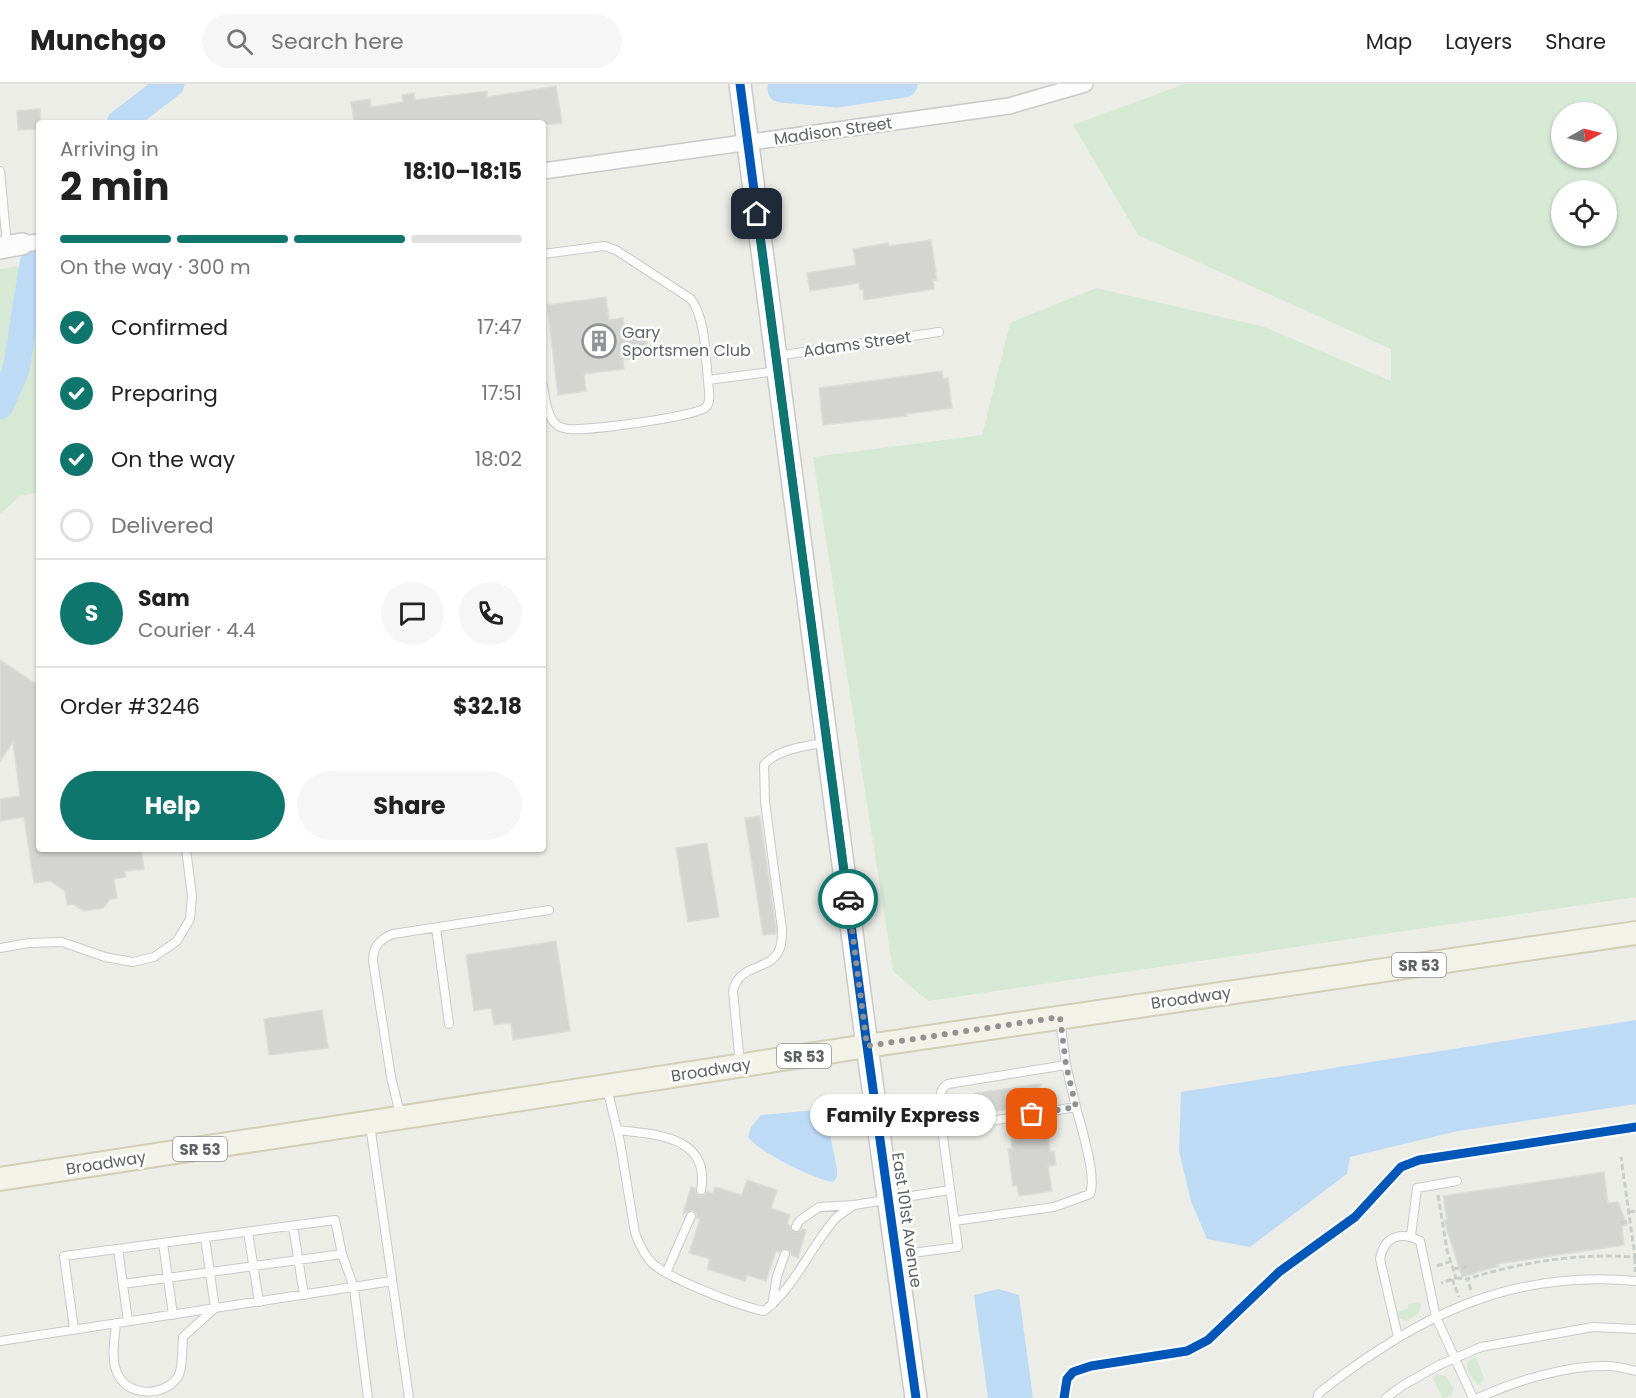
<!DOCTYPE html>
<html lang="en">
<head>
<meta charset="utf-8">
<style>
  :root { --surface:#fff; --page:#f6f6f6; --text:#222; --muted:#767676; --line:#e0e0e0; --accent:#0f766e }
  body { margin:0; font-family:Poppins,sans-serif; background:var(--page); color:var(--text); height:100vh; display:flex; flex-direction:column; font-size:22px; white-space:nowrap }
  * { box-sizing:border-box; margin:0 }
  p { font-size:20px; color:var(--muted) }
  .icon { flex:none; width:33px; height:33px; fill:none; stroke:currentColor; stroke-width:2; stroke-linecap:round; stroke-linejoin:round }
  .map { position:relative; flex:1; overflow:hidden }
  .panel { position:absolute; left:36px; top:36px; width:510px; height:732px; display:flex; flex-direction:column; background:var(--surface); border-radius:6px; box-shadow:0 2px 4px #0004 }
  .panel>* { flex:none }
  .needle { width:39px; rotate:82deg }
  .controls { position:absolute; left:1551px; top:18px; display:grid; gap:12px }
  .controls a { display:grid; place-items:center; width:66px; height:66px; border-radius:50%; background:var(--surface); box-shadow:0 2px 4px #0004; font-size:30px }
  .pin { position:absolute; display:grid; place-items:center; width:51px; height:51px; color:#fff; margin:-26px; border-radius:12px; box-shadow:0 3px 9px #0006 }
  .courier { position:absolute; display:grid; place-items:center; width:60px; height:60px; margin:-30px; border:4px solid #0f766e; border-radius:50%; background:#fff; color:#222; box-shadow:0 2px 8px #0007 }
  .bubble { position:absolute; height:42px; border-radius:21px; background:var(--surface); box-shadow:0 2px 4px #0004; font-size:20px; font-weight:700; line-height:42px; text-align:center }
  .head em { font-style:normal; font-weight:700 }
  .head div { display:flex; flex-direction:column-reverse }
  .head { display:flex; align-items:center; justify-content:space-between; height:102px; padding:0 24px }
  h1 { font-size:39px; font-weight:700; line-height:45px }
  .bar { display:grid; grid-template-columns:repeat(4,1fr); gap:9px 6px; align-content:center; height:72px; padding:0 24px }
  .bar i { height:8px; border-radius:4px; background:var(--line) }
  .bar .current { background:var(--accent) }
  .bar p { grid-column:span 4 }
  .line { display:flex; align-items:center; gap:15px; padding:0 24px; border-top:2px solid var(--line) }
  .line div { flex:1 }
  .round { display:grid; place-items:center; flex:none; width:63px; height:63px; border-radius:32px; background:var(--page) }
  ol { padding:0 24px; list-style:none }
  li { display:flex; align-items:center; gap:18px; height:66px }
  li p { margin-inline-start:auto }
  li .icon { padding:6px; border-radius:50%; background:var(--accent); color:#fff; stroke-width:4 }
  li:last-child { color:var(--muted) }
  li i { width:33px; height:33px; border:3px solid var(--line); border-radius:50% }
  .action { display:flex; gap:12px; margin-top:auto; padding:12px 24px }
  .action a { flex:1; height:69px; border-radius:36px; background:var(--accent); color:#fff; font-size:24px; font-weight:700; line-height:69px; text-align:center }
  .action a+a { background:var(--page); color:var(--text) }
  header { display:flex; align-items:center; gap:36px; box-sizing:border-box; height:84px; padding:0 30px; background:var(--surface); border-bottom:2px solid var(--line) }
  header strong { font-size:28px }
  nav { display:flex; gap:33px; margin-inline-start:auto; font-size:21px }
  .search { width:420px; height:54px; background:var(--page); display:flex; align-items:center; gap:15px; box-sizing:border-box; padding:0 21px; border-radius:33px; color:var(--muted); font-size:22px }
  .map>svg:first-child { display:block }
  .green { fill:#d6e9d5; fill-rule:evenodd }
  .water { fill:#bedbf6 }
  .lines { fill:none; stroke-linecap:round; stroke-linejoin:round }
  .river { stroke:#bedbf6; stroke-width:27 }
  .building { fill:#d4d4d1; stroke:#dcdcd8; stroke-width:1.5 }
  .lane-casing { stroke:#c9c9c9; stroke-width:10 }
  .street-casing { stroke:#c9c9c9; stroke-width:18 }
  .secondary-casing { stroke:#c9c9c9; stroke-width:24 }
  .primary-casing { stroke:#d4ceb7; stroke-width:26 }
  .path { stroke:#c9cecb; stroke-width:3; stroke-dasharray:6 3; stroke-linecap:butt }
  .lane { stroke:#fcfcfc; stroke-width:8 }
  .street { stroke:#fcfcfc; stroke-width:15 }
  .secondary { stroke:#fcfcfc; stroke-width:21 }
  .primary { stroke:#f3f2e9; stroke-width:22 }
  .cycleway-casing { stroke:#fff; stroke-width:13 }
  .cycleway { stroke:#0057b8; stroke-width:9 }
  .done { stroke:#909294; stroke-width:6; stroke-dasharray:0 10.8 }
  .route { stroke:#0f766e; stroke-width:8 }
  .labels { text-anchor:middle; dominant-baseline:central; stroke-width:5; stroke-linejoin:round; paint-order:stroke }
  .shield { fill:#fff; stroke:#8e9094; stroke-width:1.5 }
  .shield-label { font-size:15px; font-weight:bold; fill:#5e6166 }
  .street-label { font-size:16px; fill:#5e6166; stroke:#fff }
  .poi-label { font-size:16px; fill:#5e6166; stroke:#fff; text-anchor:start }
</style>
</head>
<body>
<header>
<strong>Munchgo</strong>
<div class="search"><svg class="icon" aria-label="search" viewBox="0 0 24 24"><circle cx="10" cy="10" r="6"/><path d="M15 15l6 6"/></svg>Search here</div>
<nav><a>Map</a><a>Layers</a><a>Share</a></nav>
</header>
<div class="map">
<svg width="1636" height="1314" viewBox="0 0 1636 1314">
  <rect width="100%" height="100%" fill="#edede8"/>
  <path class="green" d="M1185 0H1636V813L928 917 893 887 813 373 982 351 1010 239 1096 204 1265 243 1391 297V265L1138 151 1073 41ZM1562 28H1606V74H1562ZM1562 106H1606V152H1562Z
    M39 179V408L20 412 0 430V185Z
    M1418 1218 1421 1220 1419 1229 1407 1237 1398 1234 1396 1231 1398 1227 1408 1225V1220Z
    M1476 1273 1484 1294 1480 1302C1471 1294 1458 1279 1476 1273Z
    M1437 1290 1446 1292 1453 1304 1452 1311 1443 1314 1433 1295Z"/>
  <path class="water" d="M1636 936V1020L1458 1047 1350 1073 1347 1090 1250 1163 1207 1155 1191 1117 1179 1067 1181 1008Z
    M825 1025 837 1085V1093L833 1098C816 1096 757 1067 748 1053L751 1043 761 1031Z
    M998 1205 1019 1211 1033 1314H988L974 1211Z"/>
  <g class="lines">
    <path class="river" d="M781 5 838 10 904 0
      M120 39 171 0
      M0 322 16 286 33 180 39 162"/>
  </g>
  <path class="building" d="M556 2 562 39 543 41V39H354L351 18 370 15 371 23 403 18 402 11 414 9 415 16 487 7V13Z
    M40 25 41 39H39V45L18 46 17 27Z
    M931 156 937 196H933L934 205 864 216 863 205 860 206 859 199 810 207 807 189 856 181 853 165 888 159 889 162Z
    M606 213 609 236 623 234 625 248 645 245 649 272 623 276 624 285 584 290 586 307 558 311 547 221Z
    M942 287 943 295 948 294 952 324 906 330 907 332 823 341 819 304Z
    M0 576 39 602V765H141L144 785 125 787 126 793 114 795 117 814 110 815 103 824 84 827 73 820 67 821 65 807 50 797 34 799 24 733 0 737V715L20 712 13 658 0 677Z
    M760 732 776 845V850L763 851 745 734Z
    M707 759 719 833 688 838 676 764Z
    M556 857 570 947 513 956 511 939 494 941 491 924 474 927 466 871Z
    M322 926 328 964 269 971 264 935Z
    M1041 1000 1032 1022 968 1031 976 1009Z
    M1047 1045 1050 1067H1054L1056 1081 1048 1082 1052 1107 1019 1112 1017 1101 1013 1102 1008 1065 1012 1064 1011 1055 1019 1054V1049Z
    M1604 1088 1608 1119 1618 1118 1627 1141 1622 1142 1624 1161 1497 1180 1498 1182 1462 1193 1444 1136 1447 1135 1443 1112Z
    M747 1096 777 1106 771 1124 790 1131 787 1140 790 1141 793 1148H799L802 1145 806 1146 798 1174 791 1171 790 1167 786 1164 779 1168 776 1167 766 1197 747 1191 745 1197 707 1185 710 1175 689 1169 700 1135 697 1134 696 1129 693 1126 683 1130 691 1103 695 1104 696 1109 700 1112 704 1111 707 1107 713 1109 715 1103 742 1111Z"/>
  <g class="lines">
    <defs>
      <path id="lane" d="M0 87 7 161
        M543 170 604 162 616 166 691 215C706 236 705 270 708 296L777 287
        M776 272 939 248
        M543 302C545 314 547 333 557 341 559 343 566 345 569 345 586 347 696 333 706 323 712 317 708 303 708 296
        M436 844 449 940
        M0 864 29 859 62 858 105 873 133 878 154 873 177 857 190 835 192 812 186 765
        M740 980 733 907C739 878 772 888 780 864 782 858 782 851 782 845L765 718 764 681C778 664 805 663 826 658
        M607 1004 620 1058 635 1149C639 1160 643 1169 651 1178 668 1195 740 1222 764 1227 795 1203 810 1164 835 1135 840 1130 848 1125 854 1121
        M400 1030 391 993 373 877C373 862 380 855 393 850L549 826
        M370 1041 409 1314
        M942 1045 941 1008 944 1003 948 1000 1066 981
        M617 1046C654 1050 711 1052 701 1106
        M954 1137 1054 1123 1090 1110C1097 1092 1081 1043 1076 1023
        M293 1142 304 1211
        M796 1143 799 1137 819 1123 854 1121 950 1106
        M248 1148 259 1218
        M1411 1152 1417 1104 1457 1097
        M163 1159 173 1231
        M118 1165 128 1237
        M897 1171 958 1163 942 1045 1076 1023 1066 981 1060 935
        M666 1189 691 1132
        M123 1200 342 1170
        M772 1221 777 1192 785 1170
        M116 1239C115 1253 111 1272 116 1286 125 1314 166 1314 179 1291 183 1281 182 1264 183 1253L215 1224 205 1154
        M74 1245 64 1172 335 1136 342 1170 354 1204 368 1314
        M1398 1253 1380 1175C1384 1152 1401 1147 1420 1157L1436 1233 1473 1314
        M0 1257 392 1197
        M1317 1314 1319 1309C1415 1233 1510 1185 1636 1197
        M1386 1314 1402 1302 1439 1281 1481 1263 1593 1243 1636 1245
        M1478 1314C1515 1297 1567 1281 1608 1282 1617 1282 1627 1285 1636 1287"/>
      <path id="street" d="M543 87 1009 22 1085 0
        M22 160 39 158"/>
      <path id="secondary" d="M740 0 867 962 916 1314
        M0 164 22 160"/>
      <path id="primary" d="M0 1095 867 962 1636 849"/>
    </defs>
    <use href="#lane" class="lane-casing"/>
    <use href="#street" class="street-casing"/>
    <use href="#secondary" class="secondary-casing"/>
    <use href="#primary" class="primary-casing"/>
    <path class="path" d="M1438 1111 1447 1166 1456 1194 1441 1199
      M1629 1128 1636 1127
      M1621 1139 1630 1137
      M1635 1174V1188
      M1437 1182 1451 1177
      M1453 1185 1467 1183
      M1456 1194 1467 1195
      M1452 1195 1459 1213
      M1471 1206 1467 1195C1522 1178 1578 1169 1635 1173L1621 1073"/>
    <use href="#lane" class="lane"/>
    <use href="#street" class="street"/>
    <use href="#secondary" class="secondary"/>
    <use href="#primary" class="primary"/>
    <defs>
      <path id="cycleway" d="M740 0 867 962 916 1314
        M1064 1314 1067 1295 1073 1288 1091 1282 1187 1267 1208 1256 1279 1188 1355 1133 1401 1083 1419 1076 1636 1043"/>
    </defs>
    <use href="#cycleway" class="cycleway-casing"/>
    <use href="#cycleway" class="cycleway"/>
  </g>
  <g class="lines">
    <path class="done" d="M848 815 867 962 1060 933 1066 981 1076 1023 1032 1030"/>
    <path class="route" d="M757 130 848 815"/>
  </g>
  <defs>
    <symbol id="building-ring" viewBox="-11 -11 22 22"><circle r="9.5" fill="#fff" stroke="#909294" stroke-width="1.5"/><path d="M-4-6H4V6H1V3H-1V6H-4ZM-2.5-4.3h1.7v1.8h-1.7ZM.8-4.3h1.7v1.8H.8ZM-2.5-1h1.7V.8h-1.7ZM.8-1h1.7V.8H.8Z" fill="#909294"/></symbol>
  </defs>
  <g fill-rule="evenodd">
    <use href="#building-ring" x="580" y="238" width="38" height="38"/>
  </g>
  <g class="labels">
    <g class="shield">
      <rect x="1392" y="869" width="54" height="24" rx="4.5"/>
      <rect x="777" y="960" width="54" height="24" rx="4.5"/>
      <rect x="173" y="1053" width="54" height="24" rx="4.5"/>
    </g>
    <g class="shield-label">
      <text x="1419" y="881">SR 53</text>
      <text x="804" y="972">SR 53</text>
      <text x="200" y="1065">SR 53</text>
    </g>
    <g class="street-label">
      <text transform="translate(833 47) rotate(-8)">Madison Street</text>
      <text transform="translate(857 260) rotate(-8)">Adams Street</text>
      <text transform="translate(1191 914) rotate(-8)">Broadway</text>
      <text transform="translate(711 986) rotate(-9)">Broadway</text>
      <text transform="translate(106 1079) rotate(-9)">Broadway</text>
      <text transform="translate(907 1136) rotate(82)">East 101st Avenue</text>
    </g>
    <g class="poi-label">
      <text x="622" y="248">Gary<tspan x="622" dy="18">Sportsmen Club</tspan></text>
    </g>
  </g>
</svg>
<div class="controls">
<a><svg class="needle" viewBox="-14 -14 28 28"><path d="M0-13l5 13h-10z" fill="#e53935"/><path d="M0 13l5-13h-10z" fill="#767676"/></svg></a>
<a><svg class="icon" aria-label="locate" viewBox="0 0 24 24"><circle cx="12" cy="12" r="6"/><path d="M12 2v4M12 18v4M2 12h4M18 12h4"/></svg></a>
</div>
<div class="pin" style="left:1032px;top:1030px;background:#ea580c"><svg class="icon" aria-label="bag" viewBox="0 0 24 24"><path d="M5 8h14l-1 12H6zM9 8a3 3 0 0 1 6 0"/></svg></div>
<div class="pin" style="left:757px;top:130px;background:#1f2937"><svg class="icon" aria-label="home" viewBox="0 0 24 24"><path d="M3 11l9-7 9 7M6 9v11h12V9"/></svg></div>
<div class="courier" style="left:848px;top:815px"><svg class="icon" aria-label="car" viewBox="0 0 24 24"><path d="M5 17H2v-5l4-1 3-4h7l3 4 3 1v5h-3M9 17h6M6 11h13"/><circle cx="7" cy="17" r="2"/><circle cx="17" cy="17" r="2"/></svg></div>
<div class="bubble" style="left:810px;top:1010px;width:186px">Family Express</div>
<section class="panel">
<div class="head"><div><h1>2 min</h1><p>Arriving in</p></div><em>18:10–18:15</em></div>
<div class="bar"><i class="current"></i><i class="current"></i><i class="current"></i><i></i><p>On the way · 300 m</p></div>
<ol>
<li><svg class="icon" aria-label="check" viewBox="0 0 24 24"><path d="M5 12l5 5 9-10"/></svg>Confirmed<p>17:47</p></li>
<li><svg class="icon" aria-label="check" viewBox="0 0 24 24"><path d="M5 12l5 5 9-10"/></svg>Preparing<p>17:51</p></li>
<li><svg class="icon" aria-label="check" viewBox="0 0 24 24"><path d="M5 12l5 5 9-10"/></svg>On the way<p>18:02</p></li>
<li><i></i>Delivered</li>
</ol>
<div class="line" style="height:108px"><b class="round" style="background:var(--accent);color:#fff">S</b><div><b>Sam</b><p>Courier · 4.4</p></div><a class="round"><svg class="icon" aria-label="chat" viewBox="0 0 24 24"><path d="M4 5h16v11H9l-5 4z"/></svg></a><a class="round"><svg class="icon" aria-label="phone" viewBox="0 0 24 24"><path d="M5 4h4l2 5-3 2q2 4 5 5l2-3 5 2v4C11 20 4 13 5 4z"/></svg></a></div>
<div class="line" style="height:78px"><div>Order #3246</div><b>$32.18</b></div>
<div class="action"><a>Help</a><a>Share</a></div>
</section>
</div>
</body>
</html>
